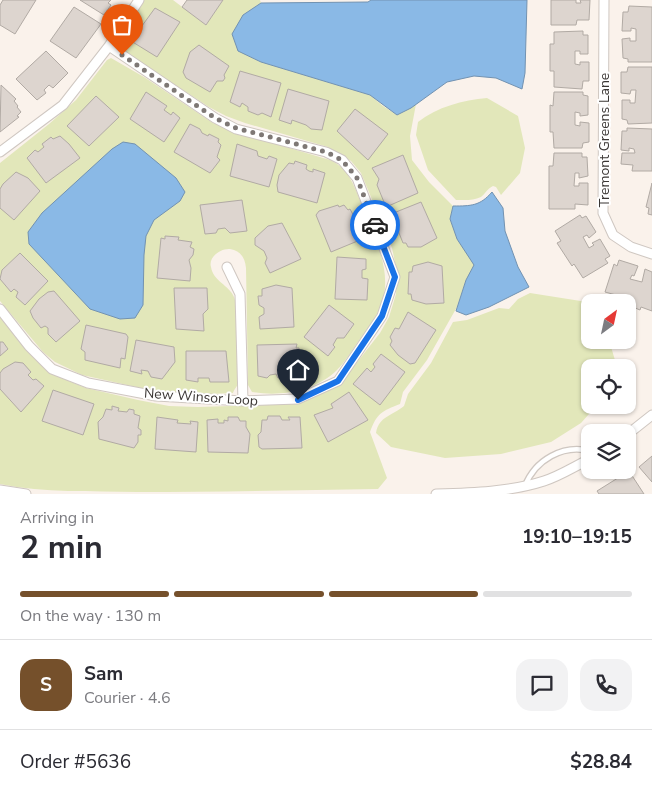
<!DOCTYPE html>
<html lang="en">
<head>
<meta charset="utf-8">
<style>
  :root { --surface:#fff; --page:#f2f2f3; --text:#2b2b33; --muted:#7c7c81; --line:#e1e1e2; --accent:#75502b }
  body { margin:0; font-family:"Nunito Sans",sans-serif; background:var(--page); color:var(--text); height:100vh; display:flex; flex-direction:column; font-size:19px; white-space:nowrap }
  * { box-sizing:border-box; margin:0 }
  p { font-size:16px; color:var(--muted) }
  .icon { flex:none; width:28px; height:28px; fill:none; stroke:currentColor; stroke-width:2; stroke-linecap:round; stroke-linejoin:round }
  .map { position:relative; height:494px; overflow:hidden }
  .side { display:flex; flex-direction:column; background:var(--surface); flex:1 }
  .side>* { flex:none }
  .needle { width:32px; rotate:33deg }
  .controls { position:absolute; left:581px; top:294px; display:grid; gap:10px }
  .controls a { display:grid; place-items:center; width:55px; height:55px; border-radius:10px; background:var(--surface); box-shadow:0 1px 4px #0004; font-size:25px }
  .pin { position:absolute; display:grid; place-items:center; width:42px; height:42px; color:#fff; margin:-51px -21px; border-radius:50% 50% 50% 0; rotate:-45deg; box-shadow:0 0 5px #0007 }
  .pin .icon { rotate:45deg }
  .courier { position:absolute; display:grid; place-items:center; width:50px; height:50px; margin:-25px; border:4px solid #1a73e8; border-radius:50%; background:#fff; color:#222; box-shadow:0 1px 6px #0007 }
  .head em { font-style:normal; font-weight:700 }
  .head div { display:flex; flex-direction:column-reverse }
  .head { display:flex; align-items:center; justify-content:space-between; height:85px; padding:0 20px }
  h1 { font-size:32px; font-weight:700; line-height:38px }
  .bar { display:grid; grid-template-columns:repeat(4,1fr); gap:8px 5px; align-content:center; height:60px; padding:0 20px }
  .bar i { height:6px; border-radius:4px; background:var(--line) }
  .bar .on { background:var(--accent) }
  .bar p { grid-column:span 4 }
  .line { display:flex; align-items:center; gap:12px; padding:0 20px; border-top:1px solid var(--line) }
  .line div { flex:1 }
  .round { display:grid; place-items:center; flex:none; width:52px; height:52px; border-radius:15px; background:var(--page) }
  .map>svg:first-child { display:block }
  .green { fill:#e2e7ba }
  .water { fill:#8ab9e6; stroke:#7292b1 }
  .building { fill:#ddd5cf; stroke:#b1aaa4 }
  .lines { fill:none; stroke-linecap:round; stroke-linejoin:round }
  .lane-casing { stroke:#cfc7c1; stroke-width:7 }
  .street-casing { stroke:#cfc7c1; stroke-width:11 }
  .lane { stroke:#fff; stroke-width:4.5 }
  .street { stroke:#fff; stroke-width:9 }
  .done { stroke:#7e7875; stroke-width:5; stroke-dasharray:0 9 }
  .route { stroke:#1a73e8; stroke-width:6 }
  .labels { text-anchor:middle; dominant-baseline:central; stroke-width:4; stroke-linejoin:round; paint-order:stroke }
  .street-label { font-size:14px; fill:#3b3735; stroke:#fff }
</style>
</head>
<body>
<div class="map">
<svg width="652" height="494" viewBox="0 0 652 494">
  <rect width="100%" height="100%" fill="#faf2eb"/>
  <path class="green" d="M144 0H173L206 25 223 0H260L261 3 243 15 239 51 261 62 370 95 383 106 397 115 416 104 410 136 412 160 429 182 453 206 450 219 457 239 475 265 466 280 457 307 427 360 403 392 400 404C382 411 377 413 370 432L387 478 378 489C298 490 217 492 137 492 91 491 45 493 0 484V317L19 341 39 362 59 377 86 388 138 400 169 406 198 407 268 405 304 401 334 386 351 370 380 333 389 317 396 294 397 272 392 248 361 173 351 161 328 147 245 123 226 116 209 107 123 51 118 44 120 37Z
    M111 58 144 77 213 123 239 133 330 160C350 169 355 188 363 208 373 234 387 260 385 288 383 309 372 323 360 339 353 349 346 361 337 370 316 391 281 397 252 392L248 385 246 268C245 258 241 251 230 249 221 248 208 257 211 267 213 281 229 285 234 297 238 304 239 377 237 386 236 387 233 392 233 393L187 395 168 394 82 375 55 362 43 352 0 301V163L49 124 76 100 107 60Z
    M487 98 518 116 525 148 520 173 501 195 496 187 493 186C487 189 485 194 481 197 473 201 464 200 456 200L428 170 416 135 418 122C437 107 463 100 487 98Z
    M530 293 587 302 590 304V340H609L617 367 590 368V405H597L581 423 551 442 501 454 445 458 391 447 376 433C379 416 392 416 404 406L408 394 431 363 453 322 467 320 499 308 509 309 518 299Z"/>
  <path class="water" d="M371 0H527L525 73 522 89 496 78 474 76 447 82 411 108 397 115 370 95 261 62 238 51 232 34 243 15 261 3 368 2Z
    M123 142 135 144 176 178 185 192 180 201 154 220 146 236 144 255 143 305 135 318 120 319 90 309 29 244 28 232 42 213 112 149Z
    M492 192 503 208 505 231 518 267 529 287 489 307 466 315 456 311 466 280 474 265 457 239 450 219 453 206C471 206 480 206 492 192Z"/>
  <path class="building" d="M3 0H36L15 34 0 25V5Z
    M80 0H111L108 3 111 5 104 15Z
    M187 0H223L206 25 182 7Z
    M551 0H576V3H581L580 0H590L589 20H577L576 25H551Z
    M629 6 652 7V62H628V59L623 58 622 39 630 38V41H636V29L631 28V31H622L623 12H628Z
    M74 7 101 24 76 58 50 41Z
    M155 8 180 22 157 57 131 41Z
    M583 31V35H588V54H580V51H575V64L580 65V62H589V81H583L582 89 554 87V71H550V44H554V32Z
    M199 45 229 66 224 75 225 78 223 81H217L210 92 186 78 183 72 190 52Z
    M46 51 68 73 53 88 49 85 44 90 46 93 37 100 16 79Z
    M628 67H652V123L628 124 627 120 622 119V100H630V103H635L636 90H631L630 94 621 93V72H627Z
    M240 71 281 83 271 117 262 113 258 115 248 111V107L242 103 240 107 230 102Z
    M1 85 16 99 14 101 18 106 17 107 21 112 17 116 19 117 0 132Z
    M288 89 329 101 322 130 311 129 306 125 292 120 291 124 279 120Z
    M146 92 167 106 164 110 171 115 173 112 180 118 164 142 130 119Z
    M554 92H583V95L588 96V115L580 116V113L575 112V125L580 126V122L589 123V142L583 143 582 148H554L553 132H550V105L553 106Z
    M96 96 119 117 89 146 67 126Z
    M355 109 388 134 368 160 337 131Z
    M190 124 200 129 202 133 208 136 209 134 219 139 218 142 221 145 217 157 220 160 210 173 174 152Z
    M627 128 652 129V171H632L633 165 621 164 622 153H635L634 149 629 148V151L621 150 622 131H627Z
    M60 136 69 144 80 158 46 183 27 158 35 150 38 152 44 147 42 144 51 137 53 139Z
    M237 144 257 151 258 156 267 159 269 156 277 159 269 187 230 176Z
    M554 153H582V157H587L588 176 579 178V173H575L574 186H579V183H588V205L575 204V209H549V166H553Z
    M403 155 418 193 386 207 377 185 379 179 372 168Z
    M295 161 307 165 306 169 309 171 313 172V169L325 173 317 203 278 192 277 185 279 175 289 163 294 164Z
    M16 172 28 178 40 191 14 220 0 208V189L3 184Z
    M652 183V215L648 214 649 208 646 207Z
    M242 200 247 231 230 233 225 228 218 229 216 233 205 234 200 205Z
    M421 202 437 238 421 247H408L406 243H403L399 233 398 223 391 214Z
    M338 205 339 207 344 205 348 210 350 209 356 220 352 222 360 240 331 252 316 215 319 211Z
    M580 215 582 218 586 216 596 232 589 238 587 235 583 237 589 248 594 245 592 243 600 239 610 256 605 259 608 263 583 278 574 264 572 266 557 243 561 241 555 231Z
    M282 223 301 259 270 273 265 263 267 258 264 251 255 245V238L268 226Z
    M165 236 179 237 178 240 192 242 190 247 194 249 193 255 189 260 191 268 190 281 157 278 161 238 165 239Z
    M20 253 48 281 25 305 16 297 18 292 14 289 11 292 0 279 2 270Z
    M337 257 366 259V269L362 270V278L368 279 367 300 335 299Z
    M619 260 638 266 634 276 632 275 630 279 642 282 645 269 652 272V311L641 307 640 310 628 305V302H622L614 299 616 295 605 292 614 264 617 266Z
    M428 262 442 266 444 303 426 304 412 300 411 294H408L409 272H412L413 266Z
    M276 285 292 288 294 327 260 329 259 317 264 314V308L259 305 258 296H262V289Z
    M174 288H207L208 309 203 314 204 331 176 329Z
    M54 291 80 321 56 342 48 334V328L45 326 41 328 33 318 30 311 39 299 48 292Z
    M329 305 354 324 344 338H337L333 345 335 347 328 356 304 337Z
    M408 312 436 330 415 363 410 364 398 355 390 345 392 341 390 337 395 328 399 329Z
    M86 325 126 334 128 337 125 359 121 358 120 368 85 360V352L81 349Z
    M136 340 174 347 175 362 162 379 151 377 148 371 141 370 142 374 130 371Z
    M0 342H3L8 349 0 356Z
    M297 344 296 348H299L300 359 298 361 297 372 290 378H278L276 374 270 375 267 378 258 376 257 345Z
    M186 351H226L229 382H210L209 378H198V382L186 380Z
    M381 354 405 372 380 405 353 384 367 368 371 372 375 367 373 364Z
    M15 362 23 363 31 372 28 375 33 380 36 379 44 386 21 412 0 389V373L3 369Z
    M53 390 94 404 83 435 42 421Z
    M349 392 368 420 328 442 314 415 333 408 331 404Z
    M112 406 119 408 118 411 127 412 129 409 134 410V414L140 416 138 428 141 430V435H138V442L134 448 99 439 98 422 103 417 106 409 112 410Z
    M268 416H280L282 420H290L288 417H300L302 448 262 449 259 447 258 435 261 432 262 420H267Z
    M157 417 178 420 177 423 191 424 190 421 198 422 196 452 155 449Z
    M228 417H238L240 421H246V427L250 434 248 453 208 452 207 420 218 419V423H224V420L228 421Z
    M652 456V482L639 467Z
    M629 471 644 494H599L597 491Z"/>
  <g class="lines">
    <defs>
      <path id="lane" d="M525 486C535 460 563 444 590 451"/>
      <path id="street" d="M604 0 603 213 613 235 631 247 652 254
        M0 152 63 105 109 46 139 0
        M227 267 240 294 243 401
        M0 309 29 346 52 369 88 383 156 396 243 401 298 399 338 381 382 316 395 277 357 178 342 160 326 152 236 129 215 118 109 46
        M628 434 652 415
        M0 490 26 494
        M436 494C472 493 510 492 544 481 560 476 575 466 590 459"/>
    </defs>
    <use href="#lane" class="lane-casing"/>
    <use href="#street" class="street-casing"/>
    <use href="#lane" class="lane"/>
    <use href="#street" class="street"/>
  </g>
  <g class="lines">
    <path class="done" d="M122 55 215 118 236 128 326 152 342 160 357 178 375 225"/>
    <path class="route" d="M298 400 338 381 382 316 395 277 375 225"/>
  </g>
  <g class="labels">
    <g class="street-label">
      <text transform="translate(604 140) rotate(-90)">Tremont Greens Lane</text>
      <text transform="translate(201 397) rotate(4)">New Winsor Loop</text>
    </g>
  </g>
</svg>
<div class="controls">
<a><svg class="needle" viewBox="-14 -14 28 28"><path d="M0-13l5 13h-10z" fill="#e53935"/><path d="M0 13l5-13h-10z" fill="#7c7c81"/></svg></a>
<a><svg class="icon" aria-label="locate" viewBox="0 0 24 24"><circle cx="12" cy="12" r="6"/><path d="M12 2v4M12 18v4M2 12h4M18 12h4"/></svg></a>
<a><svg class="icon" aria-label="layers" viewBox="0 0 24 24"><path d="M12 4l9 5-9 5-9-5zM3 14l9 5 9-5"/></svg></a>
</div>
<div class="pin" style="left:122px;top:55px;background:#ea580c"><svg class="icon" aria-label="bag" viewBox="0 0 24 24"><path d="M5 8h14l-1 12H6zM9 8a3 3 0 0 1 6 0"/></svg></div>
<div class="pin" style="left:298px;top:400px;background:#1f2937"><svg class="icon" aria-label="home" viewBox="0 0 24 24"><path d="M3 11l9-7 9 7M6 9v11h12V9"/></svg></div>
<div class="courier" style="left:375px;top:225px"><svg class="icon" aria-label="car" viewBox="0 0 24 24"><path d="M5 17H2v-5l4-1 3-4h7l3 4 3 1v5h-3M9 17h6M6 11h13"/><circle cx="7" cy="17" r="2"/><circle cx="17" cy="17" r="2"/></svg></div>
</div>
<section class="side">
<div class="head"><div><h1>2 min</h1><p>Arriving in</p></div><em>19:10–19:15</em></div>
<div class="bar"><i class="on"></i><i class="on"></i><i class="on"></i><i></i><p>On the way · 130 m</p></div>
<div class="line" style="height:90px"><b class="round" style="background:var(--accent);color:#fff">S</b><div><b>Sam</b><p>Courier · 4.6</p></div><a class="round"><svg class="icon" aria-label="chat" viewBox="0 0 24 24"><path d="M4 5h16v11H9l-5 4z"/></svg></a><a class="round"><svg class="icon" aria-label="phone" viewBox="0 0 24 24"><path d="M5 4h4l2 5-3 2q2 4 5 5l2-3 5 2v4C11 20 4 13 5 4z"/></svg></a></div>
<div class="line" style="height:65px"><div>Order #5636</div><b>$28.84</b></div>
</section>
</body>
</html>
